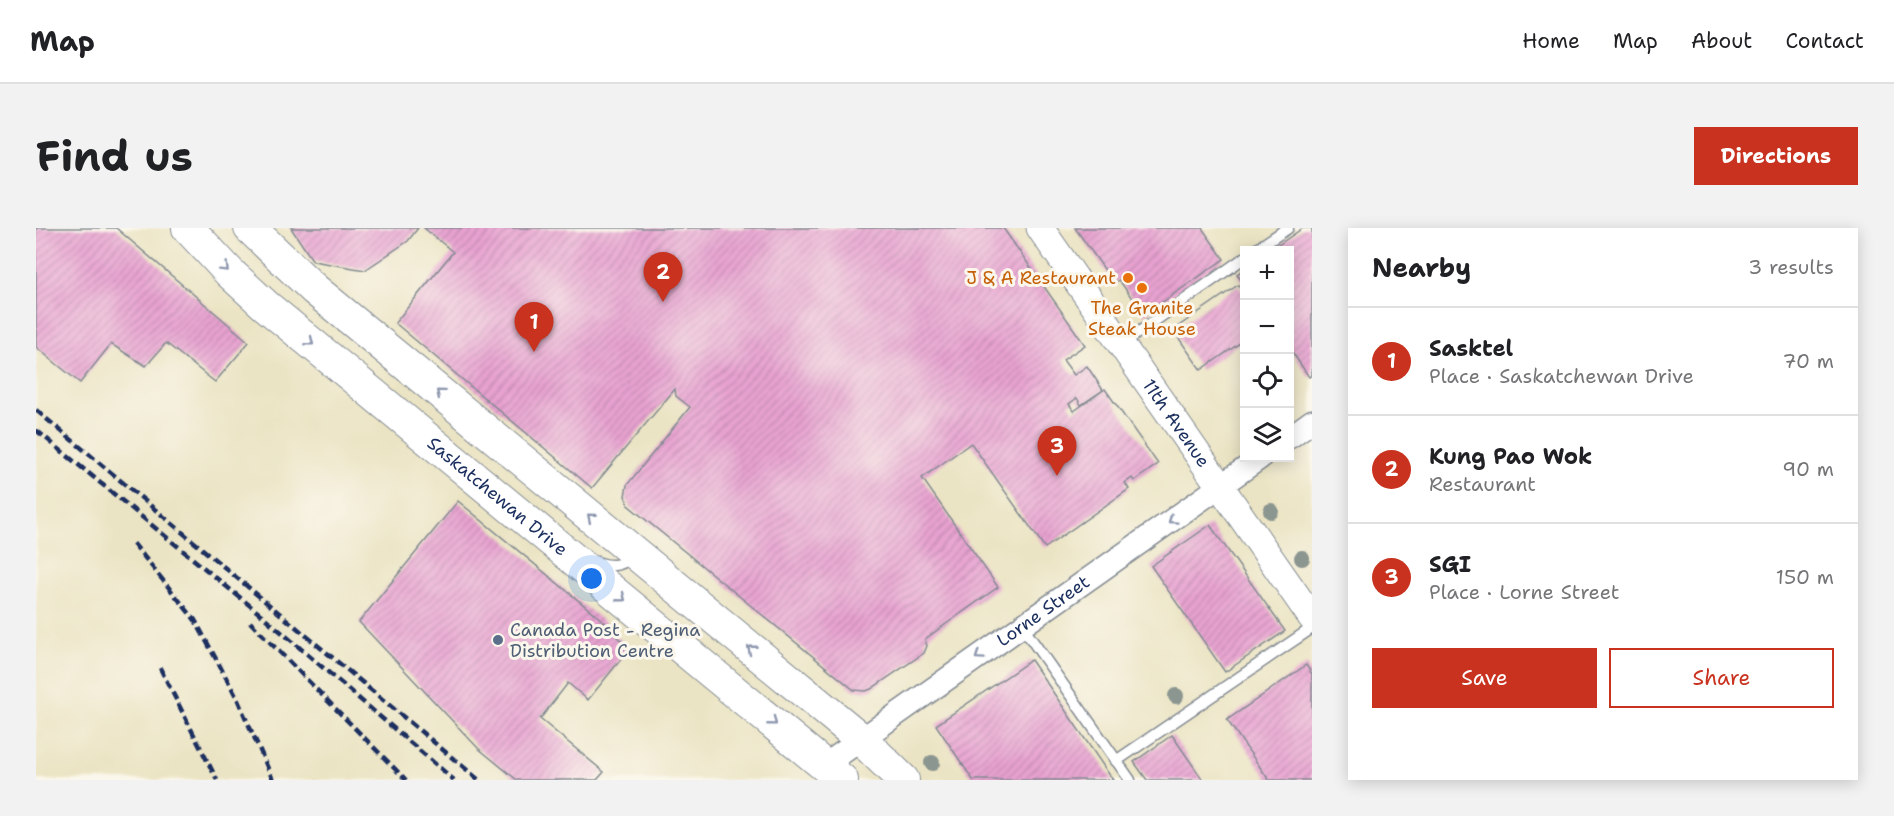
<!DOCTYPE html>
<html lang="en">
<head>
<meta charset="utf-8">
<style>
  :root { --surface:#fff; --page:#f2f2f2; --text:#202124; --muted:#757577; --line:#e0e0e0; --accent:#c8321e }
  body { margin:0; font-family:"Shantell Sans",sans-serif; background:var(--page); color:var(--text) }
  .controls { position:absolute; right:18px; top:18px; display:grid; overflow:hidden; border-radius:0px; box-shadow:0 3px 15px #0003 }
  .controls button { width:54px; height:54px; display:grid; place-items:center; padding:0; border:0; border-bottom:2px solid var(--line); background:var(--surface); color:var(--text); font:30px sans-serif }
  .you { position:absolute; left:556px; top:351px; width:21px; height:21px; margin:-15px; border:4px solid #fff; border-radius:50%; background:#1a73e8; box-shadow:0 0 0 9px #1a73e833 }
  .badge { display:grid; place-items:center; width:39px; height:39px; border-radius:50%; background:var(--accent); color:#fff; font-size:20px; font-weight:700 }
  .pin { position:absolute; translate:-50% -50px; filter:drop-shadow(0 2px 3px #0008) }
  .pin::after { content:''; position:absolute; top:32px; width:21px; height:18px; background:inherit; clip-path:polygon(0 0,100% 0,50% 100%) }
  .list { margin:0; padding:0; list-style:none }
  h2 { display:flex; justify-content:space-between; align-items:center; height:78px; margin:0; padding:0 24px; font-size:26px }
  h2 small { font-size:20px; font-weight:400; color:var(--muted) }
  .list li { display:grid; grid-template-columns:39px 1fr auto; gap:18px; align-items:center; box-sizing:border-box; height:108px; padding:0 24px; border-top:2px solid var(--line) }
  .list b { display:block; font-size:22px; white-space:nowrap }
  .list p { margin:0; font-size:20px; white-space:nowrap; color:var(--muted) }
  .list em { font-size:20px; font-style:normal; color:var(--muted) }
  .actions { display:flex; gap:12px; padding:18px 24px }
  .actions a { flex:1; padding:14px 0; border:2px solid var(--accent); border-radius:0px; text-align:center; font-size:21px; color:var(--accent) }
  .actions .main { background:var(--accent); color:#fff }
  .icon { flex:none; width:33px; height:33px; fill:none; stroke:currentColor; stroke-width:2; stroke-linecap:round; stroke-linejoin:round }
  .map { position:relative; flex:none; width:1276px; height:552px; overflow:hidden; border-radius:0px }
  header { display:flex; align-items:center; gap:36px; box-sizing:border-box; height:84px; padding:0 30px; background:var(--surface); border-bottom:2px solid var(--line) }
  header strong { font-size:28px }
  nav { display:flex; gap:33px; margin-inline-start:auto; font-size:21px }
  .intro { display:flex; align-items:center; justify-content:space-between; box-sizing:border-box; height:144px; padding:0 36px }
  h1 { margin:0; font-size:42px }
  .button { padding:15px 27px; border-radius:0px; background:var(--accent); color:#fff; font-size:21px; font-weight:700 }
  main { display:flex; gap:36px; padding:0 36px }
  aside { flex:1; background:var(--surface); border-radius:0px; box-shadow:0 3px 15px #0003 }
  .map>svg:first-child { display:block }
  .building { fill:url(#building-hatch) }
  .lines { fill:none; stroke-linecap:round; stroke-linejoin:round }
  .service-casing { stroke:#838a91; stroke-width:13 }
  .minor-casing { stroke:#838a91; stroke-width:25 }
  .tertiary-casing { stroke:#838a91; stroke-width:29 }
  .secondary-casing { stroke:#838a91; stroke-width:34 }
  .service { stroke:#fff; stroke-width:10 }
  .minor { stroke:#fff; stroke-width:22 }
  .tertiary { stroke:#fff; stroke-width:27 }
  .secondary { stroke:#fff; stroke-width:32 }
  .rail { stroke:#1b2f5e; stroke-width:4.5; stroke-dasharray:9 4.5; stroke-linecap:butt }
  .tree { fill:#8b9690 }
  .oneway { stroke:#8d97ae }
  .food-dot { fill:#e8710a; stroke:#fbf7ec; stroke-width:2 }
  .service-dot { fill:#5c6f8a; stroke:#fbf7ec; stroke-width:2 }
  .labels { text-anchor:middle; stroke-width:6; stroke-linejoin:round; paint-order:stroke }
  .food-label { font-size:18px; fill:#c56008; stroke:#fbf7ec; text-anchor:end }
  .street-label { font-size:18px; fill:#1b2f5e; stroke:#fbf7ec }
  .service-label { font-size:18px; fill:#4e5e75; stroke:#fbf7ec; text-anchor:start }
</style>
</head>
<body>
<header>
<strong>Map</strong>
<nav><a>Home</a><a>Map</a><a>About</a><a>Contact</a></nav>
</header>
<div class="intro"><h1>Find us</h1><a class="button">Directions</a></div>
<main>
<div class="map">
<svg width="1276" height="552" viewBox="0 0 1276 552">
  <defs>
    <pattern id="building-hatch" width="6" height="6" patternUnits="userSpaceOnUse" patternTransform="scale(1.5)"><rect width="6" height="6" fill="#e9a3d1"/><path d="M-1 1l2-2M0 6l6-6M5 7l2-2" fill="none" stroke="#bc85ad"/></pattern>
  </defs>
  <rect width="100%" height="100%" fill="#fbf7ec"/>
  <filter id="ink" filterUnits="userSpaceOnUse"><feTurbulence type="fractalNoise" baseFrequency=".0167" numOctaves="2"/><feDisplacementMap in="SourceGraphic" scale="12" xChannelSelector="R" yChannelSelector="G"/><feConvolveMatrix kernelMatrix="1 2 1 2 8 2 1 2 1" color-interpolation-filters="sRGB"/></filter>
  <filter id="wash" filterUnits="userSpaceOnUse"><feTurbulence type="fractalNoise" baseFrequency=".008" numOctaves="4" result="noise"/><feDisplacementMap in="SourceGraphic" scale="24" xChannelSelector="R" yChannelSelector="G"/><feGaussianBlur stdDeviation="1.35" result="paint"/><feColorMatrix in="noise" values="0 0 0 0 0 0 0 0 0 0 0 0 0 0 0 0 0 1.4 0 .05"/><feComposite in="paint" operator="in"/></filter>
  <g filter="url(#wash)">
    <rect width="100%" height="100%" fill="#ebe4c4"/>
    <g id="blocks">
      <path class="building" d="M0,0H80L213,114L179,154L130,115L110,138L75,116L44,155L0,119Z
        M255,0H382L372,13L329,42L277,33Z
        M388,0H967L1049,117L1027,132L1038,147L1051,138L1067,162L1045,177L1041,170L1033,176L1038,183L1069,161L1122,236L1098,253L1096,250L1089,255L1093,261L1009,320L935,215L886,250L962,359L889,411L891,418L888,425L835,461L830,463L818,462L593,278L589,268L591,257L654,179L640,168L639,161L556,260L359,95L417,24Z
        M1039,0H1166L1188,31L1108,87L1083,52L1078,55Z
        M1267,0H1276V147L1273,149L1254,121V22H1235Z
        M1208,41V57L1201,46Z
        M1202,57L1208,66V112L1165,142L1137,102Z
        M422,273L572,397L573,402L594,420L552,472L532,455L504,491L568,544L561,552H481L442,520L323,394Z
        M1174,297L1249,403L1189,444L1115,338Z
        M995,432L1077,552H937L900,497Z
        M1270,437L1276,446V552H1233L1191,492Z
        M1136,507L1167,552H1111L1098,534Z"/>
    </g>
  </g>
  <g filter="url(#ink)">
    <use href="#blocks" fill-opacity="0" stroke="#838a91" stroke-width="1.5"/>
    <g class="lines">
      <g class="service-casing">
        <path id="service" d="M1219,22L1252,0
          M1086,116L1208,30
          M558,333C574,339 583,339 596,329
          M986,398L1094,552
          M1080,533L1276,400"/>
      </g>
      <g class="minor-casing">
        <g id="minor">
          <path d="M1254,209L1276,193"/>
          <path id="s1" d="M789,537L1224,230"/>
        </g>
      </g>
      <g class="tertiary-casing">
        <g id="tertiary">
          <path id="s2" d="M1004,0L1276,390"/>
        </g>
      </g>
      <g class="secondary-casing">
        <g id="secondary">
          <path id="s3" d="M152,0L194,45L229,77L806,552"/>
          <path d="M214,0L278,61L825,511L867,552"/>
        </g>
      </g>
      <use href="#service" class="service"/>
      <use href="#minor" class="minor"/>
      <use href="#tertiary" class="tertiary"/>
      <use href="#secondary" class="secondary"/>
      <path class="rail" d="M0,182L443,552
        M0,202L229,390L418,552
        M97,315L159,392L200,468L237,552
        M214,394L370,552
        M124,440L181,552"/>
    </g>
    <g class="tree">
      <circle cx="1235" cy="283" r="8"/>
      <circle cx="1266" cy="330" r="8"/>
      <circle cx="1140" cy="468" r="8"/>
      <circle cx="896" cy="535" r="8"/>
    </g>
    <defs><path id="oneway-chevron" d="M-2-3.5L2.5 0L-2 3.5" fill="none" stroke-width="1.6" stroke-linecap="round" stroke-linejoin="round" transform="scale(1.5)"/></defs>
    <g class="oneway">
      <use href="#oneway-chevron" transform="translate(189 40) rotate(45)"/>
      <use href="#oneway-chevron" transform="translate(274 114) rotate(39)"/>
      <use href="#oneway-chevron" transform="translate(404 165) rotate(-140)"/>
      <use href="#oneway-chevron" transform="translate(555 289) rotate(-140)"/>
      <use href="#oneway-chevron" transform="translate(1136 292) rotate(145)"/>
      <use href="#oneway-chevron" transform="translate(586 370) rotate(39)"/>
      <use href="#oneway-chevron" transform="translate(715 421) rotate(-141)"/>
      <use href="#oneway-chevron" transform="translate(943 428) rotate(145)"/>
      <use href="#oneway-chevron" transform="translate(737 494) rotate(39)"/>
    </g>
  </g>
  <g class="food-dot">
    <circle cx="1092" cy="50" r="6"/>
    <circle cx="1106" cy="60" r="6"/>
  </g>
  <circle class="service-dot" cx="462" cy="412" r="6"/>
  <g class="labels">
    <g class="food-label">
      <text x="1080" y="56">J &amp; A Restaurant</text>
      <text x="1106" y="86" text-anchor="middle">The Granite<tspan x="1106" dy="21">Steak House</tspan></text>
    </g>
    <g class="street-label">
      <text dy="6" stroke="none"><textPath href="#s2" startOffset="238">11th Avenue</textPath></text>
      <text dy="6" stroke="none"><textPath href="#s3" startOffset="410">Saskatchewan Drive</textPath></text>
      <text dy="6" stroke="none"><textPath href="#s1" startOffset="267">Lorne Street</textPath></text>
    </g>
    <g class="service-label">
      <text x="474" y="408">Canada Post - Regina<tspan x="474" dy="21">Distribution Centre</tspan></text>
    </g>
  </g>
</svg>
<div class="controls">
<button>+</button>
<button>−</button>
<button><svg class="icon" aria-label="locate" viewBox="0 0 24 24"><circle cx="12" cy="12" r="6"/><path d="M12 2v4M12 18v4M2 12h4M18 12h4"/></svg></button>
<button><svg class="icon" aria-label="layers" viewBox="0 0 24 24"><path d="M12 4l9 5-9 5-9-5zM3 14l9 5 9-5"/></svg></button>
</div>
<div class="you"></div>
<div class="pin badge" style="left:498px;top:124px">1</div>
<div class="pin badge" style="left:627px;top:74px">2</div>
<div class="pin badge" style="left:1021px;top:248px">3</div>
</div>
<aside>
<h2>Nearby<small>3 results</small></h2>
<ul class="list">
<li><span class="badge">1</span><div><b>Sasktel</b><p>Place · Saskatchewan Drive</p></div><em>70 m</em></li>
<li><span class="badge">2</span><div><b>Kung Pao Wok</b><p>Restaurant</p></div><em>90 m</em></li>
<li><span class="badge">3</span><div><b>SGI</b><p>Place · Lorne Street</p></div><em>150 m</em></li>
</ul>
<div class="actions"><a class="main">Save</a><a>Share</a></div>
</aside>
</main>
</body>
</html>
